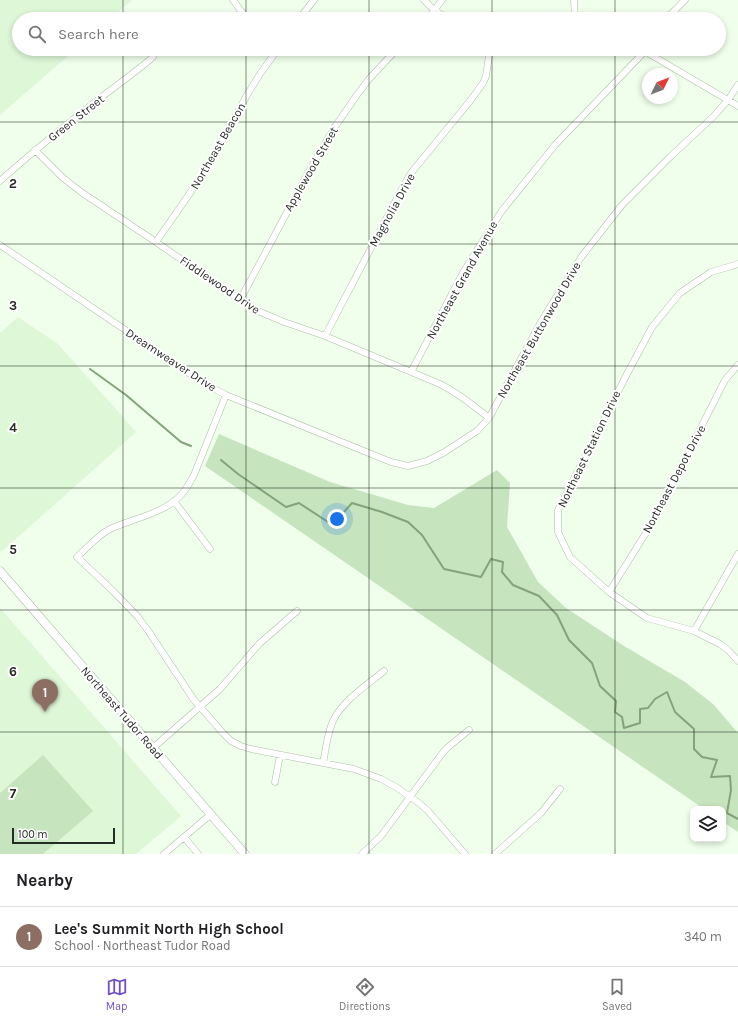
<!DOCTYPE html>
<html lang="en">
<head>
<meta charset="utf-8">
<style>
  :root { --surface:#fff; --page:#f6f6f6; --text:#202124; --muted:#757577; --line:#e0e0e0; --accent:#6f50c9 }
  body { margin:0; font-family:Karla,sans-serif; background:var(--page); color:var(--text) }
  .controls { position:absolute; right:12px; bottom:12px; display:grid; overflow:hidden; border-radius:8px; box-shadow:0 2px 6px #0003 }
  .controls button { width:36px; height:36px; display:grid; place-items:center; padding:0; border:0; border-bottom:1px solid var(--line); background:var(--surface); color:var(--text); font:20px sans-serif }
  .compass { position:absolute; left:642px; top:68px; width:36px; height:36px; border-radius:50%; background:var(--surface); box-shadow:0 2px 6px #0003; rotate:47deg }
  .scale { position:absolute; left:12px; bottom:10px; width:103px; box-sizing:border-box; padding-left:4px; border:2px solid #252c23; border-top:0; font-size:11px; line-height:14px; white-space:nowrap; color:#252c23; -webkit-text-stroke:3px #fff; paint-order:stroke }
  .you { position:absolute; left:337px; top:519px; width:14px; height:14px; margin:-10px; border:3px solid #fff; border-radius:50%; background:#1a73e8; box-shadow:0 0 0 6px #1a73e833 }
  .badge { display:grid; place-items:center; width:26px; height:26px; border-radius:50%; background:var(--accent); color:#fff; font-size:13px; font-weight:700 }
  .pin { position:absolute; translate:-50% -33px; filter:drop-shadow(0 1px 2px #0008) }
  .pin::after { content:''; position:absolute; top:21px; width:14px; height:12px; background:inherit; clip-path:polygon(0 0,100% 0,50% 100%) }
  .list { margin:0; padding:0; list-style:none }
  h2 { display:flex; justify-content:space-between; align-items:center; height:52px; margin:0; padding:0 16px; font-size:17px }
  h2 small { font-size:13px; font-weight:400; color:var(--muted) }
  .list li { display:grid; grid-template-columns:26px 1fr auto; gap:12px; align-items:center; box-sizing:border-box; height:60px; padding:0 16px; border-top:1px solid var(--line) }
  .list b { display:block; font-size:15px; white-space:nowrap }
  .list p { margin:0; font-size:13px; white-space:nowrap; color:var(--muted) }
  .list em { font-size:13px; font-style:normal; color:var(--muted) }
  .icon { flex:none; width:22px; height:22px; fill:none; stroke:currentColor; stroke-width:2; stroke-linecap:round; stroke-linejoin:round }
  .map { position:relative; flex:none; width:738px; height:854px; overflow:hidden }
  .search { position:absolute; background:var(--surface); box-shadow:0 2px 6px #0003; left:12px; right:12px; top:12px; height:44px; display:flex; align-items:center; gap:10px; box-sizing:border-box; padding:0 14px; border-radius:22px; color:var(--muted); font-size:15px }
  .sheet { height:112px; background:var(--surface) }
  nav { display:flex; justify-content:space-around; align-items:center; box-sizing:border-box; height:56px; border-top:1px solid var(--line); background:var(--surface); font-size:11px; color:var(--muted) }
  nav a { display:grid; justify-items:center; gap:2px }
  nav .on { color:var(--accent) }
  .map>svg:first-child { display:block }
  .built { fill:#def7d7 }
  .green { fill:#c6e4be }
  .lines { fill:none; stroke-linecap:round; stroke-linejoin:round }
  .stream { stroke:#83a47b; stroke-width:2 }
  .minor-casing { stroke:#abbda6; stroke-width:7 }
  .tertiary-casing { stroke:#abbda6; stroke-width:9 }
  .minor { stroke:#fff; stroke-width:6 }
  .tertiary { stroke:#fff; stroke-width:8 }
  .grid { fill:none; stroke:#252c23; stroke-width:1; stroke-opacity:0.55 }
  .labels { text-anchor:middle; stroke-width:4; stroke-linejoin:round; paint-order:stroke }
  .street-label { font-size:12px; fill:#252c23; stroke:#fff }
  .grid-label { font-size:13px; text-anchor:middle; font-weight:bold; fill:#252c23; stroke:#fff; stroke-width:4; stroke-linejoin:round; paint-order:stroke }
</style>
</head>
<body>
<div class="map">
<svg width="738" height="854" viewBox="0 0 738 854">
  <rect width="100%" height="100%" fill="#efffeb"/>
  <path class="built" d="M0,0H132L110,19H19V49H76L0,115Z
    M18,317L58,344L136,432L1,552L0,551V333Z
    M0,608L181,816L136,854H0Z"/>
  <path class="green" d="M219,434L330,482L408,505L434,508L497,470L510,483L507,527L538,582L566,608L624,646L685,682L713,704L738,733V832L723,822V809H704L205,466Z
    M43,755L93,811L43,854H0V793Z"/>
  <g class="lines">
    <path class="stream" d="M90,369L126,395L181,442L191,446
      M221,460L238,474L286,507L299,503L328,522H335L352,503L382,512L408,522L422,535L444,569L481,577L491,559L503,562L502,572L513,585L539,596L557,615L569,640L592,663L600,686L616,701L615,712L622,717L624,728L640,723V709L648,708L655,699L667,692L675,712L694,729V749L702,757L717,760L711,777L730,776L731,790L727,813L738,819"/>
    <g class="minor-casing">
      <path id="minor" d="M233,0L241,11L249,19
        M424,0L434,10L449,19
        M574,0L575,19
        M299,19L314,0
        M428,19L442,0
        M667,19L670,15L685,0
        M641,49L738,106
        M35,150L62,177L81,192L156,242L240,300L258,311L284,322L325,336L440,384C458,393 473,405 489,418
        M0,181C28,156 56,133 85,110C107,92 131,76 153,57
        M156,242L208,167L247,95L260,74L278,49
        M0,245L205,384L226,395L391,462L408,466L427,461L443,453L477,431L489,418L542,320L582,256L622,205L671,156L713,117L728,100L738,85
        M738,264L711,272L680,293L652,327L627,374L558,510V532L570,557L609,592L647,618L694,631L720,644L728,650L738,661
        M240,300L308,173L334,128L357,95L369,79L397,49
        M325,336L405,183L411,173L470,101L483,83L486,76L490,49
        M411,372L464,271L501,212L555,145L647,49
        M226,395L194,475C190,482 187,488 182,494C164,514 134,518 110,529C98,535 87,548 77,557L114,592L138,617L149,632L194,700L223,733L231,741L241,746L251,749L354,769L381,779L396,787L419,803L428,811L465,854
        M174,501L210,549
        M609,592L654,520L725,380L738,365
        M694,631L738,554
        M153,748L220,689L259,644L297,611
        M323,763C326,749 327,734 333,721C342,701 367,685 384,671
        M275,782L280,755
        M184,837L198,854
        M164,854L210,815
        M362,854L381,836L441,755L447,748L469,730
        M495,854L541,813L560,789"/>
    </g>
    <g class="tertiary-casing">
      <path id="tertiary" d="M0,571L245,854"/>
    </g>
    <use href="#minor" class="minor"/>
    <use href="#tertiary" class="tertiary"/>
  </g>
  <path class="grid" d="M123,0V19M246,0V19M369,0V19M492,0V19M615,0V19M123,49V854M246,49V854M369,49V854M492,49V854M615,49V854M0,122H738M0,244H738M0,366H738M0,488H738M0,610H738M0,732H738"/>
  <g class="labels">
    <g class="street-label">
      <text transform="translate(76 118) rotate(-38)" y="4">Green Street</text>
      <text transform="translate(218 146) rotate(-60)" y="4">Northeast Beacon</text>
      <text transform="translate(311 169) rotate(-60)" y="4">Applewood Street</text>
      <text transform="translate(392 210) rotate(-61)" y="4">Magnolia Drive</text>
      <text transform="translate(462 280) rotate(-61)" y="4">Northeast Grand Avenue</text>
      <text transform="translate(220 285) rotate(34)" y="4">Fiddlewood Drive</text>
      <text transform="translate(539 330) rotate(-60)" y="4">Northeast Buttonwood Drive</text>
      <text transform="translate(171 360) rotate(33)" y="4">Dreamweaver Drive</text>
      <text transform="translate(589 449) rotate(-64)" y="4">Northeast Station Drive</text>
      <text transform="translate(674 479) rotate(-62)" y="4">Northeast Depot Drive</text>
      <text transform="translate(122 713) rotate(49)" y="4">Northeast Tudor Road</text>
    </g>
  </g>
  <g class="grid-label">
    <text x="13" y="188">2</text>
    <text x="13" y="310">3</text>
    <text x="13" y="432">4</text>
    <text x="13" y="554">5</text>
    <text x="13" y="676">6</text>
    <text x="13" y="798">7</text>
  </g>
</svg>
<div class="controls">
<button><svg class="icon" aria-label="layers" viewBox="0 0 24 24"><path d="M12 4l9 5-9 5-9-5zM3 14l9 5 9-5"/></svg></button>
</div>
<svg class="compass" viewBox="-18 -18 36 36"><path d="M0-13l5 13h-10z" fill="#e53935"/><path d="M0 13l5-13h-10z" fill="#757577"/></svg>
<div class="scale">100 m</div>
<div class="you"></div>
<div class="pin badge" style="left:45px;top:712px;background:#8d6e63">1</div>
<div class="search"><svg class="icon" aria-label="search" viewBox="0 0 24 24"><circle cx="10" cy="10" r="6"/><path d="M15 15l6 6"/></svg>Search here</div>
</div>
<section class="sheet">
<h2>Nearby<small></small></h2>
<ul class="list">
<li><span class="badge" style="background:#8d6e63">1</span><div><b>Lee's Summit North High School</b><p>School · Northeast Tudor Road</p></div><em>340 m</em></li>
</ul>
</section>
<nav>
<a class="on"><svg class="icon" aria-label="map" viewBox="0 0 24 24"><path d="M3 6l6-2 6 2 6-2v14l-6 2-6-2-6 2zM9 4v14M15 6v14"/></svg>Map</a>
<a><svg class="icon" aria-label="directions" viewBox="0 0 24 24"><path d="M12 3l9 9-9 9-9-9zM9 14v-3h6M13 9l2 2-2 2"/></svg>Directions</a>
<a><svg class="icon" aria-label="saved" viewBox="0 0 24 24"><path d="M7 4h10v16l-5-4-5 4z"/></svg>Saved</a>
</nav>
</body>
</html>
